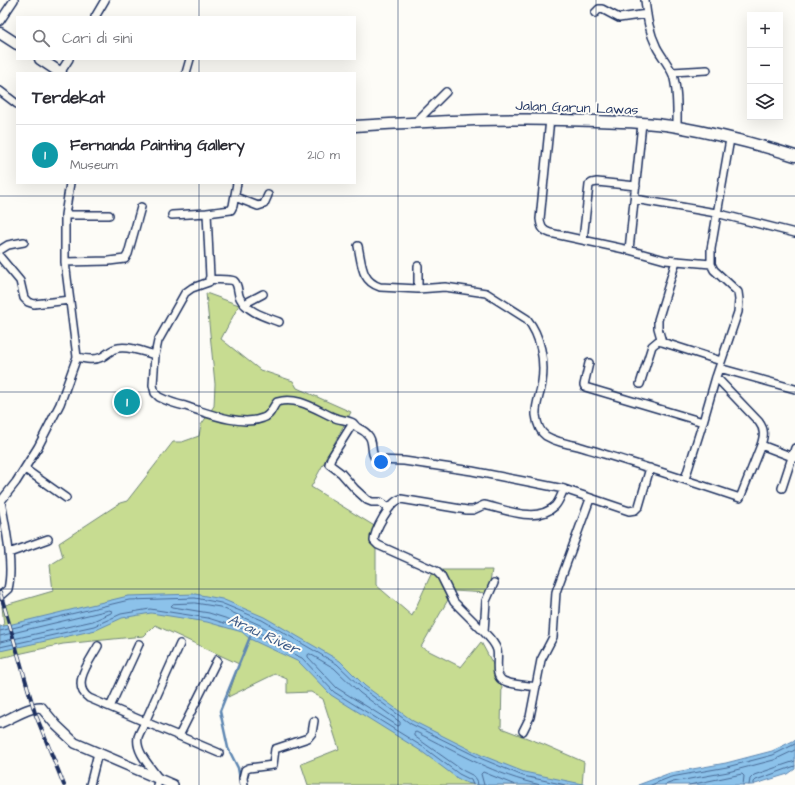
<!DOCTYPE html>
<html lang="id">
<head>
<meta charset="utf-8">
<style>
  :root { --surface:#fff; --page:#f7f7f7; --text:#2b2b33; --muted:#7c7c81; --line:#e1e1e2; --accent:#c8321e }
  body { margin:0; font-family:"Architects Daughter",sans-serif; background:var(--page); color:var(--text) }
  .controls { position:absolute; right:12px; top:12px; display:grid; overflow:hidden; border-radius:0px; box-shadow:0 4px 16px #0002 }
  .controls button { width:36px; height:36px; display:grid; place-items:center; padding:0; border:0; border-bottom:1px solid var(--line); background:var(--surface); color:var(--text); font:20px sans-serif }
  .you { position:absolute; left:381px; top:462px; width:14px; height:14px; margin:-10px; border:3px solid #fff; border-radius:50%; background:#1a73e8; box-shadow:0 0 0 6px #1a73e833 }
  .badge { display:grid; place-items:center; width:26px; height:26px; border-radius:50%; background:var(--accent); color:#fff; font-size:13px; font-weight:700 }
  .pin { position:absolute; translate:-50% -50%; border:2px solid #fff; box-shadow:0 1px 4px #0006 }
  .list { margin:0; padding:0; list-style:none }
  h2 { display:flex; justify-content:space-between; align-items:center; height:52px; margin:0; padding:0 16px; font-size:17px }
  h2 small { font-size:13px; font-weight:400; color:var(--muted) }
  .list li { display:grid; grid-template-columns:26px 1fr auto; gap:12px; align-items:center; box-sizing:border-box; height:60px; padding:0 16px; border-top:1px solid var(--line) }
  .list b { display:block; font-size:15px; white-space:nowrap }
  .list p { margin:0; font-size:13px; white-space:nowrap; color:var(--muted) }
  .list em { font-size:13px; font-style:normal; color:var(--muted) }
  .icon { flex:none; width:22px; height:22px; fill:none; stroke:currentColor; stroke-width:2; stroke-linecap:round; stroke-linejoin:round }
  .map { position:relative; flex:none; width:795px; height:785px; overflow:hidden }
  .search { position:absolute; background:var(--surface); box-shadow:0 4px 16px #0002; left:16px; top:16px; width:340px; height:44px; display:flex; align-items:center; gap:10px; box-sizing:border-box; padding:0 14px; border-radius:0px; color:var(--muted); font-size:15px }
  .panel { position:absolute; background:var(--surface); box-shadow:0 4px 16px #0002; left:16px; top:72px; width:340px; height:112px; border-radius:0px }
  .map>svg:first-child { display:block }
  .green { fill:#c7dc91; stroke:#718678 }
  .water { fill:#8cc2ea; stroke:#5f87b2 }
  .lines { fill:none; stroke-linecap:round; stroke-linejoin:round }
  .shore { stroke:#486a96; stroke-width:1 }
  .stream { stroke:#5f87b2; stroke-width:2.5 }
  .minor-casing { stroke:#1b2f5e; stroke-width:10 }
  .tertiary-casing { stroke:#1b2f5e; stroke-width:12 }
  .secondary-casing { stroke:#1b2f5e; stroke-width:13 }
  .minor { stroke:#fdfcf7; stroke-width:7 }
  .tertiary { stroke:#fdfcf7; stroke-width:9 }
  .secondary { stroke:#fdfcf7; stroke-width:10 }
  .rail-casing { stroke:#1b2f5e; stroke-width:4 }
  .rail { stroke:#fdfcf7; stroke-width:2.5; stroke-dasharray:8; stroke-linecap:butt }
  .grid { fill:none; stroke:#1b2f5e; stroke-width:1; stroke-opacity:0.55 }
  .labels { text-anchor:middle; stroke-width:4; stroke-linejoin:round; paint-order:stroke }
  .street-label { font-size:14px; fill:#1b2f5e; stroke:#fdfcf7 }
  .water-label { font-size:15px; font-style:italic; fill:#3d5b88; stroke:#fdfcf7 }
</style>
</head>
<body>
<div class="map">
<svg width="795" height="785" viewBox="0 0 795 785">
  <rect width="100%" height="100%" fill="#fdfcf7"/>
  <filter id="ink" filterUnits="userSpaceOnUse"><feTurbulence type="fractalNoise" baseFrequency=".025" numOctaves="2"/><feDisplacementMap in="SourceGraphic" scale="8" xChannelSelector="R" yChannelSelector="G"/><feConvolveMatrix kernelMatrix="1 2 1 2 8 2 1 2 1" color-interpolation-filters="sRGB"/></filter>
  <g filter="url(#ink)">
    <path class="green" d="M206,293L239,305L221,339L260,370L293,381L297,388L351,412L311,487L376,527V585L412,616L433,570H492L488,593L453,591L421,647L461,667L481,642L502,681L501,728L543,744L584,762L582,785H308L301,764L339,749L323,699L311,692L287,693V679L275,674L228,697L239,664L155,625L144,636L63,644L0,658V626H4L2,606L53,591L50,565L63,557L59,543L120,503L127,501L173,442H182L199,436L201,425L214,406L215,384Z"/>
    <path class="water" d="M195,594L222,599L264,617L340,661L365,686L413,721L481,755L524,772L587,785H477L467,783L457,778L421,751L331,695L299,662L250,639L242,632L207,622L151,613L122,618L96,630L0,651V627L128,596Z
      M795,740V769L788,774L752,785H638L670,773L726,763L772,751Z"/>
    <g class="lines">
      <path class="shore" d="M195,603L220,607L260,625L294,645L295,647L292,648L255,631L244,624L209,613L173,607L171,606L173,604Z
        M0,631L129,600L195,598L221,603L262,620L337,664L363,689L411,724L480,758L523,776L566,785
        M0,636L109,610L112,611L111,613L93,621L0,642
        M0,647L94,626L121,614L150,609L208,618L243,629L252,635L302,658L334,692L423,747L459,774L471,780L473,785
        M310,654L334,668L360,693L400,722V725L398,726L337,688L308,657V655Z
        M478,785L477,780L474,776L462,770L414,736V733L416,732C456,752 497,776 541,785
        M484,785L481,774L483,772L515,785
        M651,785L671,777L727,767L773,755L795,744
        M665,785L673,782L728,772L774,760L795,750
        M689,785L742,774L744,776L743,785
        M749,785L750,779L754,775L795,761
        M754,785V782L756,780L795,766"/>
      <path class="stream" d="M240,779L238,768L228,748L220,711L250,637"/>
      <g class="minor-casing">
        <path id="minor" d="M645,0C647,17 649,32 657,48C662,57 669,65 673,75C678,91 677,110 677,127
          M595,13L599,9H602L619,18L647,14
          M95,17L105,0
          M0,21L14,0
          M672,72L707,70
          M60,73L69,59
          M186,73L190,59
          M0,91L17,104
          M550,119L540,219C541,227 542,230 550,233L629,250L665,260L711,264
          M415,123L446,92
          M237,183L233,206L231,210L207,213L210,277L209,282L192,288L185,293L158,341L155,355L153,385L155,393L159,397C167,401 176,404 185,406C207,413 241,427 263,418C271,416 272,407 277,402C298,396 315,409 333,417C339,420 348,420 353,423C355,425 356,427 358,428C362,430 365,431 368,435C375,442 369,454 377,460L404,461L472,471L539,484L564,489L629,511L635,510L639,506L650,468
          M235,197L258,206L264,204L268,195
          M635,199L716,213L795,233
          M65,215H109
          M172,215L207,213
          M583,240L589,185L592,183L597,182L636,186
          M358,246C362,264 361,281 380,287L418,289L445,287L486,293L527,319C541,336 545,361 542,382C541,393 535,404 536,415C537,423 540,432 546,436C556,442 567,444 578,446C587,449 596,451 604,454C650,468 695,483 740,498L761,445C764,436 765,430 759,422L716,377
          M0,250L8,245L24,242
          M629,250L642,123
          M0,257L20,281L24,298L28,302L34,304L70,300
          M65,262L109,261L125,259L128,254L141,207
          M209,279C215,280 230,279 234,281C239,285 237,293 240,298C247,312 266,317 279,322
          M418,289V266
          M244,304L263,294
          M662,342L658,328V320L676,261
          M77,357C85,359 94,361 102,357C108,354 111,349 118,348C130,346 144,352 155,355
          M589,363L584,385L585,387L703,422L716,377L738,312L739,300L738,292L714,270L711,264V249L730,139
          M719,368L795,389
          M640,384L652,346L658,341L662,342L721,361
          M353,423L331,458L329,464L341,473L355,489L367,500L372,502H380L389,508
          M761,445L795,458
          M25,469L66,498
          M685,479L703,422
          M782,488L795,448
          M9,553L48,539
          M494,583L486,601L484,632C489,637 495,643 497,650C499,658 494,675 502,680C509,685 527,685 536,687
          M0,596L8,589C14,565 5,525 1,501L16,482L38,447L60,404L77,357L65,262V215L70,183
          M484,632L454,602L441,576L436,571L378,545L374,541C374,531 390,501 401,499L467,510H473L484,505C505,509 536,524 555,506C559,502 561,495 564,489
          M98,646C90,661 70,685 89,698L145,722L180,644
          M110,707L139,644
          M523,731L530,717L541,660L553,637L556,592L590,499
          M179,736L219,753
          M90,785L98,753
          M157,785L159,779C151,767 135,752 138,737C140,731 143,727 145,722L179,736L217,660
          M244,785L243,778L245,770L249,768L273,765L275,749L308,738L312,733L314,721"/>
      </g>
      <g class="tertiary-casing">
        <path id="tertiary" d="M0,723C10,719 30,706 41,707L56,725L75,743L173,785"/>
      </g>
      <g class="secondary-casing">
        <path id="secondary" d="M0,33L17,44
          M40,59L61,73
          M355,126C435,121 516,117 596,121C623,122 651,122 678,127C717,134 757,144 795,156"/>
      </g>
      <use href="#minor" class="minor"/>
      <use href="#tertiary" class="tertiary"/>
      <use href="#secondary" class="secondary"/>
      <g class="rail-casing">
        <path id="rail" d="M0,592L35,713L64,785"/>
      </g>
      <use href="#rail" class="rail"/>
    </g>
  </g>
  <path class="grid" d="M199,0V17M398,0V785M596,0V785M199,59V73M199,183V785M0,196H795M0,392H795M0,589H795"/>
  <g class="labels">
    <g class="street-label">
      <text transform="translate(577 107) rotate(2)" y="5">Jalan Garun Lawas</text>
    </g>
    <g class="water-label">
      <text transform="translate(264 634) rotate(25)" y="5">Arau River</text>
    </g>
  </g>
</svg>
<div class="controls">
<button>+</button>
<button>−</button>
<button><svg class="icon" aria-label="layers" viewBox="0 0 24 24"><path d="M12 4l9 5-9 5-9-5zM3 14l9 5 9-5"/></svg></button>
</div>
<div class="you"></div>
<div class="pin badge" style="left:127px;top:402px;background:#0f9aa8">1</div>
<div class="search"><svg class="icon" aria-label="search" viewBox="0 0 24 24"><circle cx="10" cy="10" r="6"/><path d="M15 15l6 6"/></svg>Cari di sini</div>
<section class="panel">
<h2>Terdekat<small></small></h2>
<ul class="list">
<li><span class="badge" style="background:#0f9aa8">1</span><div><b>Fernanda Painting Gallery</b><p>Museum</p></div><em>210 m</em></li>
</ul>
</section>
</div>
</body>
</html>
